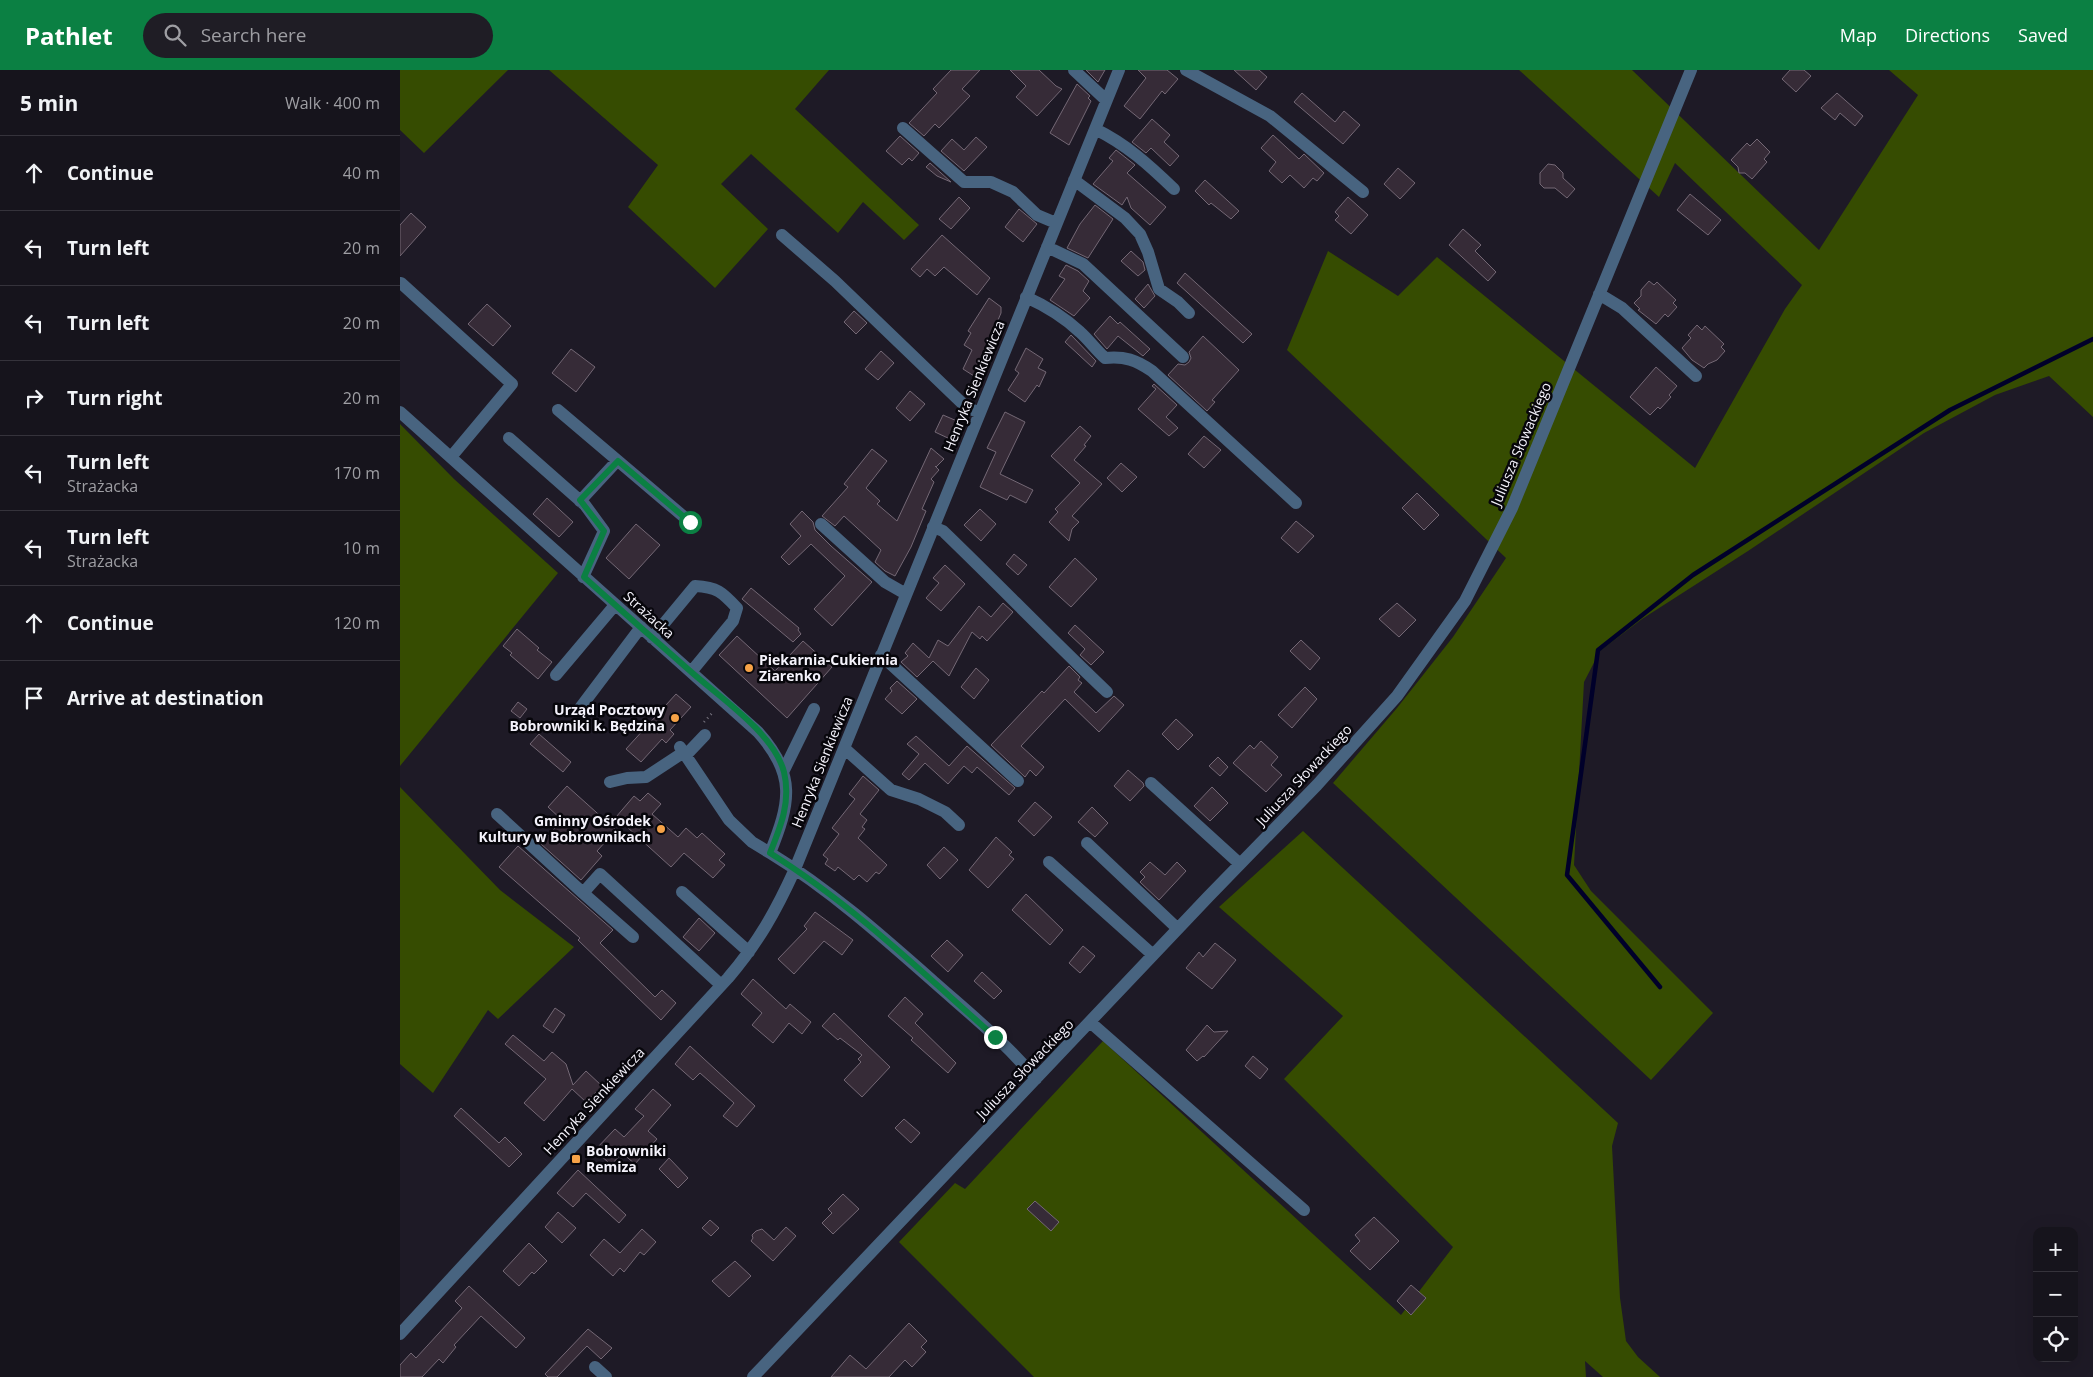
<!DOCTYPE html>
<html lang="en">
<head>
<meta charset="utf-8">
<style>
  :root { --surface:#16141c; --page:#1f1d25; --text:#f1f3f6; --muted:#9e9ea3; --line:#35333b; --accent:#0b8043 }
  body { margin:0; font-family:"Open Sans",sans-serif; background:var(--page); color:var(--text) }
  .controls { position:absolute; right:15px; bottom:15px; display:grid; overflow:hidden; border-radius:10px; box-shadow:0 5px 20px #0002 }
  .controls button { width:45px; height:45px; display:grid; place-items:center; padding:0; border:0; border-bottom:1px solid var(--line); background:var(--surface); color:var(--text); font:25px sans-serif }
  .stop { position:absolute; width:15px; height:15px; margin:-11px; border:4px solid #0b8043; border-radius:50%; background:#fff }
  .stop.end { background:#0b8043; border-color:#fff; box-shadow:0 1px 5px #0008 }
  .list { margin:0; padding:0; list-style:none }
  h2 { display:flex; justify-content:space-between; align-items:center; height:65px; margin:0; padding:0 20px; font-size:21px }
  h2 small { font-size:16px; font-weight:400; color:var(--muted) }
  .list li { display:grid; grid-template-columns:32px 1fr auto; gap:15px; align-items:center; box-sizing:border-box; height:75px; padding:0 20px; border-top:1px solid var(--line) }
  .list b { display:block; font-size:19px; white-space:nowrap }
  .list p { margin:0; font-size:16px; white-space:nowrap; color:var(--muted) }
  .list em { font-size:16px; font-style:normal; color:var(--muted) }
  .icon { flex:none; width:28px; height:28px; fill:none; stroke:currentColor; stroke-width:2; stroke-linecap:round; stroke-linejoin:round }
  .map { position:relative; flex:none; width:1693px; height:1307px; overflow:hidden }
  header { display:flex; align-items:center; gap:30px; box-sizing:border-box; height:70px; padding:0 25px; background:var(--accent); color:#fff }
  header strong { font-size:24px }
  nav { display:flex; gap:28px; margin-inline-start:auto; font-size:18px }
  .search { width:350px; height:45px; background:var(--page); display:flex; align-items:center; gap:12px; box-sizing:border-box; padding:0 18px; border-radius:28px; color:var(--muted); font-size:19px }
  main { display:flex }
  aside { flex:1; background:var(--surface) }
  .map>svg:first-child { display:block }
  .green { fill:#364c01 }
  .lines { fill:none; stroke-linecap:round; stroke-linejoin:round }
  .stream { stroke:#00002a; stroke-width:4.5 }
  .building { fill:#362b37; stroke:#746875 }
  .path { stroke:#77747f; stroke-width:2.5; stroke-dasharray:1 4; stroke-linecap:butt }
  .minor { stroke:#486480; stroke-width:12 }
  .route { stroke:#0b8043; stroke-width:6 }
  .poi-dot { fill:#f6a247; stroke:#07060b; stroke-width:2 }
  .labels { text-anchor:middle; stroke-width:5; stroke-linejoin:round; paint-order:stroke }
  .street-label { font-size:14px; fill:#f4f2fb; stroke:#07060b }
  .poi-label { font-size:14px; font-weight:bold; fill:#f4f2fb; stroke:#07060b; text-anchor:start }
</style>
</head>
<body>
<header>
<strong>Pathlet</strong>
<div class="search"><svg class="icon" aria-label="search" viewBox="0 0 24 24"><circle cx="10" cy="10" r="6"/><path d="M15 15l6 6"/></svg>Search here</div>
<nav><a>Map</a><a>Directions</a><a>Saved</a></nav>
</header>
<main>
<aside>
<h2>5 min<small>Walk · 400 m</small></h2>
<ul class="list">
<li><svg class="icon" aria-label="ahead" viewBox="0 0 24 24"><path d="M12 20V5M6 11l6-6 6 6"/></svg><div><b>Continue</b></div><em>40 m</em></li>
<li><svg class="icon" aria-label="left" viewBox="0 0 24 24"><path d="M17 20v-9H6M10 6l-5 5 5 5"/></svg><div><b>Turn left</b></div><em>20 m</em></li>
<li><svg class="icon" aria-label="left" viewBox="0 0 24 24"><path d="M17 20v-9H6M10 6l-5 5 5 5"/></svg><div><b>Turn left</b></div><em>20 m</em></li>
<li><svg class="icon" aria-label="right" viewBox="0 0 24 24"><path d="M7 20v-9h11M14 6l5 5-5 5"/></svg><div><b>Turn right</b></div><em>20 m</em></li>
<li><svg class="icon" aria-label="left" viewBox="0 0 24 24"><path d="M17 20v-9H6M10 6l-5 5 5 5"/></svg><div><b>Turn left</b><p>Strażacka</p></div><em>170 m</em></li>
<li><svg class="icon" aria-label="left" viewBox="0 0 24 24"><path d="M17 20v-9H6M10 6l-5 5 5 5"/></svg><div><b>Turn left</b><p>Strażacka</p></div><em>10 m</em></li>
<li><svg class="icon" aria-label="ahead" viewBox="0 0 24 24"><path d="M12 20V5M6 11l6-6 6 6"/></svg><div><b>Continue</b></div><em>120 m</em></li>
<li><svg class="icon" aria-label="arrive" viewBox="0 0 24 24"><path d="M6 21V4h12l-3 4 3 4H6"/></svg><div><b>Arrive at destination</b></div></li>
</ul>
</aside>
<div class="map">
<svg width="1693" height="1307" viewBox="0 0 1693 1307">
  <rect width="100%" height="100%" fill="#1e1a26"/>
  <path class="green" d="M0,0H108L24,83L0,60Z
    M149,0H429L395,39L519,155L504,170L463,132L438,163L351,84L321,114L368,159L315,218L228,137L258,95Z
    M1119,0H1232L1419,180L1518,25L1489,0H1693V347L1649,306L1595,325L1524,363L1348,481L1242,549L1200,581L1184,612L1174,795L1191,821L1313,943L1251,1010L933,713L997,638L1053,567L1106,488L887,280L928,181L998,226L1037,187L1295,398L1385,239L1402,215L1275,93L1259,127Z
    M0,354L54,409L158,503L0,696Z
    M0,717L100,820L174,877L98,949L88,940L33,1023L0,994Z
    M903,761L1218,1053L1212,1076L1220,1228L1226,1271L1238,1287L1260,1307H1203L1185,1291L1186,1307H634L499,1172L555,1113L565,1119L703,971L1001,1245L1053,1177L884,1009L943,946L819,837Z"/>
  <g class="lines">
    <path class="stream" d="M1260,917L1167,805L1198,580L1293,505L1550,340L1693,269"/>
  </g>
  <path class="building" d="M551,0H580L562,19L570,26L539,58L535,54L524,66L509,53L537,23L533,19Z
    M610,0H639L656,16L662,19L637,46L616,27L626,16Z
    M686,0H705L698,12Z
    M738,0H767L778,9L765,24L762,21L740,49L724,36L746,8Z
    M834,0H859L867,7L856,20Z
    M1390,0H1404L1411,6L1396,22L1382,9Z
    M677,14L690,26L688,28L691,31L669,75L650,63Z
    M902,23L935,52L944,41L960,55L943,74L894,32Z
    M1437,23L1463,46L1455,56L1440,43L1435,50L1421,38Z
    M752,49L770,65L764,72L779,86L770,96L751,78L746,83L732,72Z
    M873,65L899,89L904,84L924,103L917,111L913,108L904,118L890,105L882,113L869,101L876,92L861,78Z
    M500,66L519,83L512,91L509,88L502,95L486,81Z
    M576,67L587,77L564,101L541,81L552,69L564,80Z
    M1357,69L1370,82L1364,89L1367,92L1352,109L1345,103H1339L1338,97L1331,90L1347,73L1350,76Z
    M716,80L735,95L727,103L766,137L750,155L731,138L727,127L722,135L693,114L713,91L709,88Z
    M530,93L551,112L537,106L526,97Z
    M1148,94L1155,95L1163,103V108L1175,119L1167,128L1155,118H1144L1140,114V103Z
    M998,98L1015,113L1000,129L984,114Z
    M805,110L839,141L831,149L811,133L809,135L795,121Z
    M1290,124L1321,150L1308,165L1277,140Z
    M559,127L570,138L551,159L539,149Z
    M948,127L968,145L951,164L935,150L939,146L935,142Z
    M695,135L713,149L688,188L667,178L680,154Z
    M619,139L637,154L623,172L605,157Z
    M11,143L26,157L0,186V155Z
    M1063,159L1081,175L1075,181L1096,202L1088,211L1049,175Z
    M542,165L590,208L577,225L544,197L535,206L527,199L520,207L511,199Z
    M731,181L743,192L745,200L738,206L721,191Z
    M666,195L678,201L689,211L683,221L690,228L674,246L650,230L665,209L659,206Z
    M785,203L852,264L843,273L777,213Z
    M1249,211L1254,215L1257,212L1276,230L1273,233L1277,237L1268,247L1265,244L1256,254L1238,240L1240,239L1234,233L1241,226V220Z
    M748,214L755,226L744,238L735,229Z
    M589,228L601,237V243L574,306L563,299L572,280L564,275L571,263L568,261Z
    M87,234L111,256L93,276L68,254Z
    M454,241L467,253L456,264L444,252Z
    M710,246L718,254L720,252L750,279L743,286L718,266L707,279L694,264Z
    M1297,255L1302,260L1305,256L1324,274L1321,277L1325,281L1317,290L1308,294L1304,298L1292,290L1282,278L1291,268L1288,265Z
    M671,265L696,291L692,297L665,272Z
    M803,266L839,300L812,330L815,332L807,341L768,305L778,294L785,295L789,292L791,288L789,282Z
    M626,278L643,289L638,298L646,302L639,317L637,315L625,332L608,320L619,303L615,300Z
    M171,279L195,297L176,322L152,303Z
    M481,281L494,293L478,310L465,299Z
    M1256,297L1277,316L1269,325L1271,327L1260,339L1258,337L1250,345L1230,327Z
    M754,314L777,335L766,347L778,358L769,366L738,339L756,319L752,316Z
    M510,321L525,334L510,351L496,338Z
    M605,342L625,352L600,404L633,420L626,433L610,425L607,430L580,417L596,382L587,378Z
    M543,345L557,351L550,369L535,362Z
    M680,356L691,366L684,375L686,376L674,390L702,414L672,446L679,452L672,459L669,471L649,452L658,442L655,439L680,413L651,386Z
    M804,366L821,380L804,398L788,384Z
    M531,378L544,389L536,397L535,396L539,400L531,409L534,412L522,439L526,441L511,477L495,506L485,501L475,492L481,480L444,446L435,456L422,446L448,417L444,414L472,379L487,391L466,418L480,431L477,434L497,451Z
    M721,393L737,407L722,422L707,408Z
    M1017,423L1039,445L1024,460L1002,438Z
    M147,428L173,452L159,467L133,444Z
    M580,439L596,454L581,471L564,455Z
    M402,441L413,452L415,460L431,476L472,512L432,556L414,539L445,506L411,474L389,495L381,487L401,466L390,454Z
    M896,451L914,466L898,483L881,468Z
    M236,454L260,475L229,509L206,488Z
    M614,484L627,495L618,505L606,494Z
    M675,488L697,509L671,537L649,517Z
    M545,495L565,514L541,541L526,528L539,513L533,508Z
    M351,518L399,558L398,560L401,564L393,572L342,529Z
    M603,533L613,542L587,571L582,566L580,569L572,562L549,606L533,591L517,607L501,592L508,586L505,583L513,573L529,588L538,570L548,576L579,536L591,547Z
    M997,533L1016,550L999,567L979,549Z
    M675,555L704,582L691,595L680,585L685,579L668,563Z
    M117,559L139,578L137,580L152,592L138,609L110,585L112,583L103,576Z
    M337,566L375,601L403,571L432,597L387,648L319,585Z
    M901,570L920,588L910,600L890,581Z
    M669,596L680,607L678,610L682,613L674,622L696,643L714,626L724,635L699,662L665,629L621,676L644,697L636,706L630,700L625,707L591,675L642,621L644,623Z
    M576,598L589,610L574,629L561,617Z
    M497,611L517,629L502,644L485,629L492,621L490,618Z
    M905,617L917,629L892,658L878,645Z
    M276,624L291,637L270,660L274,664L266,673L262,669L241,692L226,679Z
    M118,632L127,639L120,648L111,641Z
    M776,649L793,665L778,680L762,664Z
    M139,664L171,692L163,702L130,674Z
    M516,666L549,696L567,676L615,718L609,725L577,697L572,703L564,696L548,714L525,693L509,710L502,704L519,684L507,674Z
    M861,671L878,687L871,695L882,705L866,722L833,693L850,675L854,679Z
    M818,687L828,697L820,706L809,696Z
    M728,700L743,713L744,716L730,731L714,716Z
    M463,706L479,720L460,744L467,750L462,757L465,759L458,768L487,795L479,804L476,802L467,812L459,805L454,810L438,797L435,801L425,794L428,789L423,785L439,764L432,758L455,729L449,724Z
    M167,716L216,760L197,781L202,786L181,810L141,774L162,750L148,737Z
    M812,717L828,733L810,751L794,736Z
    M248,723L261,734L252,744L278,767L286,758L297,768L302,763L325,784L319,790L325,795L313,808L284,783L271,797L216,747L234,726L240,731Z
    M635,732L652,747L634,766L618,751Z
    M692,737L708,753L695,767L678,752Z
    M596,767L612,782L609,785L614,789L588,818L569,800Z
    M118,776L213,860L200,873L255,927L262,920L276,933L261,950L178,870L180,868L99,797Z
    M544,777L558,790L540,809L527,795Z
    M750,792L765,805L777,792L786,801L759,830L740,812L745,807L740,802Z
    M626,824L663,860L650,875L612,840Z
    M415,842L453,870L442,885L424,871L394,904L378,889L407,859L404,856Z
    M299,848L315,863L299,881L283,867Z
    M547,870L563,885L548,902L531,886Z
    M815,873L836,890L812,919L786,898L799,882L803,887Z
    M683,876L695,886L680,903L669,893Z
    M582,902L602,921L594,929L574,911Z
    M353,909L386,939L390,934L411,952L402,964L389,953L373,973L352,955L362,943L341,924Z
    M505,927L523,944L515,953L556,993L548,1003L511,970L513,968L488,946Z
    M155,938L165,945L153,963L143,956Z
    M434,943L490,997L462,1027L444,1010L461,992L458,989L462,985L440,968L438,970L422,956Z
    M807,955L814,962L828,961L804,987L803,986L797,991L786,980Z
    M113,965L144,991L152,982L166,994L173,1015L186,1001L202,1016L186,1032L172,1019L144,1051L124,1033L146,1009L105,974Z
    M290,976L355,1036L337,1057L323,1046L334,1033L300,1003L293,1010L275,994Z
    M853,986L868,999L860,1009L845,996Z
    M253,1019L271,1035L248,1061L257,1069L235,1094L222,1083L211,1095L195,1080L215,1059L224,1067L244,1046L235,1039Z
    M61,1038L99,1073L105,1067L122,1084L109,1097L54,1046Z
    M504,1049L520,1063L511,1073L495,1058Z
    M269,1088L288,1108L278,1118L259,1099Z
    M178,1100L226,1145L219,1153L186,1123L173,1137L157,1123Z
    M443,1124L459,1139L433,1164L422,1153L432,1143L428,1139Z
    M635,1131L659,1152L651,1161L627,1139Z
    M158,1142L176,1158L162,1173L145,1157Z
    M974,1147L999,1171L970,1200L950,1181L960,1171L955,1165Z
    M310,1150L319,1158L311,1166L302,1158Z
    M386,1157L396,1166L373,1191L351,1171L353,1168L352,1165L356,1161L362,1159L374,1170Z
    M242,1159L256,1172L244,1185L240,1182L224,1202L220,1198L213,1206L190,1185L204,1169L220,1183Z
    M129,1173L147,1191L134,1204L132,1202L119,1216L103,1201Z
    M335,1191L351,1206L329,1227L312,1211Z
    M1011,1215L1026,1228L1011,1245L997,1231Z
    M69,1216L125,1268L116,1278L81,1246L54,1275L56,1277L43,1293L39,1289L22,1307H0V1295L11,1283L16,1288L62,1238L55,1231Z
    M509,1253L527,1271L521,1277L526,1282L512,1297L505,1290L489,1307H431L450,1285L466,1299Z
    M188,1259L212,1278L201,1289L187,1276L157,1307H148L145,1304Z"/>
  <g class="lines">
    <path class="path" d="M304,652L314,641"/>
    <path class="minor" d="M674,0L706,30
      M786,0L870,46L963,122
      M503,58L564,112H591L613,122L637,145L656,153
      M695,59C726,74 749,95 774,119
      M674,110L725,148L740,164L748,182L759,219L778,232L789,243
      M382,165L435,211L566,337L580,343
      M647,177L683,194L783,287
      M1,213L112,314L51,387
      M1199,224L1222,238L1296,306
      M626,227C646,236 664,247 680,262C689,270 696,280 705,288C725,286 736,290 752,301L896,433
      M158,340L290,452
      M0,342L358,662C397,705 390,733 370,783C429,819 482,866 534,912C569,943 606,973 636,1009
      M109,368L185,435L204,461L183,507
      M180,431L217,391
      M421,454L485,512L506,524
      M533,457L543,461C598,514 651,569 707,622
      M252,568L295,516C317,517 322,522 337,538L333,551L291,602
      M481,585L618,711
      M156,605L215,535
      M180,638L241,557
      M280,677L329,750L352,772L370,783
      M444,678L491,720L519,729L545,742L559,755
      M286,685L305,665
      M384,700L414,639
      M210,712L227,708L246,707L284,682
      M751,713L840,794
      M97,744L183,823L200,804L321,915
      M687,773L778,859
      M649,792L753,885
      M282,822L349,882
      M183,823L233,867
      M690,952L904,1140
      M0,1264L328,908C358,873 376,841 395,799L719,0
      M195,1297L206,1307
      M353,1307L808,827L917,715L997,626L1065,531L1112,438L1291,0"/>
  </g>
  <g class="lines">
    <path class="route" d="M290,452L218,391L180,430L204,461L184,507C218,538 254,569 289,600C318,626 374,663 384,702C391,731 381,756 370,783C452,834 523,903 595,967"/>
  </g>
  <g class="poi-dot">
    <circle cx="349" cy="598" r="5"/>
    <circle cx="275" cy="648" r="5"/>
    <circle cx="261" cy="759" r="5"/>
    <rect x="171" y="1084" width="10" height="10" rx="2.5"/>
  </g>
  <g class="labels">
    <g class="street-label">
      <text transform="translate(574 316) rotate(-68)" y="5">Henryka Sienkiewicza</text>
      <text transform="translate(1121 374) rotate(-67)" y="5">Juliusza Słowackiego</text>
      <text transform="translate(249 545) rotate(42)" y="5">Strażacka</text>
      <text transform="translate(422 692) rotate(-68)" y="5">Henryka Sienkiewicza</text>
      <text transform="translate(904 705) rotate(-47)" y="5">Juliusza Słowackiego</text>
      <text transform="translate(625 999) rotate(-46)" y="5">Juliusza Słowackiego</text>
      <text transform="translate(194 1031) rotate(-47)" y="5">Henryka Sienkiewicza</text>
    </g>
    <g class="poi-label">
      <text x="359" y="595">Piekarnia-Cukiernia<tspan x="359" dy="16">Ziarenko</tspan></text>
      <text x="265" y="645" text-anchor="end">Urząd Pocztowy<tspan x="265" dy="16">Bobrowniki k. Będzina</tspan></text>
      <text x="251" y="756" text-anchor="end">Gminny Ośrodek<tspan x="251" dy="16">Kultury w Bobrownikach</tspan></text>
      <text x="186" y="1086">Bobrowniki<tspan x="186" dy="16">Remiza</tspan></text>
    </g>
  </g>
</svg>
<div class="controls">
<button>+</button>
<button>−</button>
<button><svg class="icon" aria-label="locate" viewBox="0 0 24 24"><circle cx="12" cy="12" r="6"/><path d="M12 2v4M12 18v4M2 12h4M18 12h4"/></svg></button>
</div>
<div class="stop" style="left:290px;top:452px"></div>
<div class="stop end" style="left:595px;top:967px"></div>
</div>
</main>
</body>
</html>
